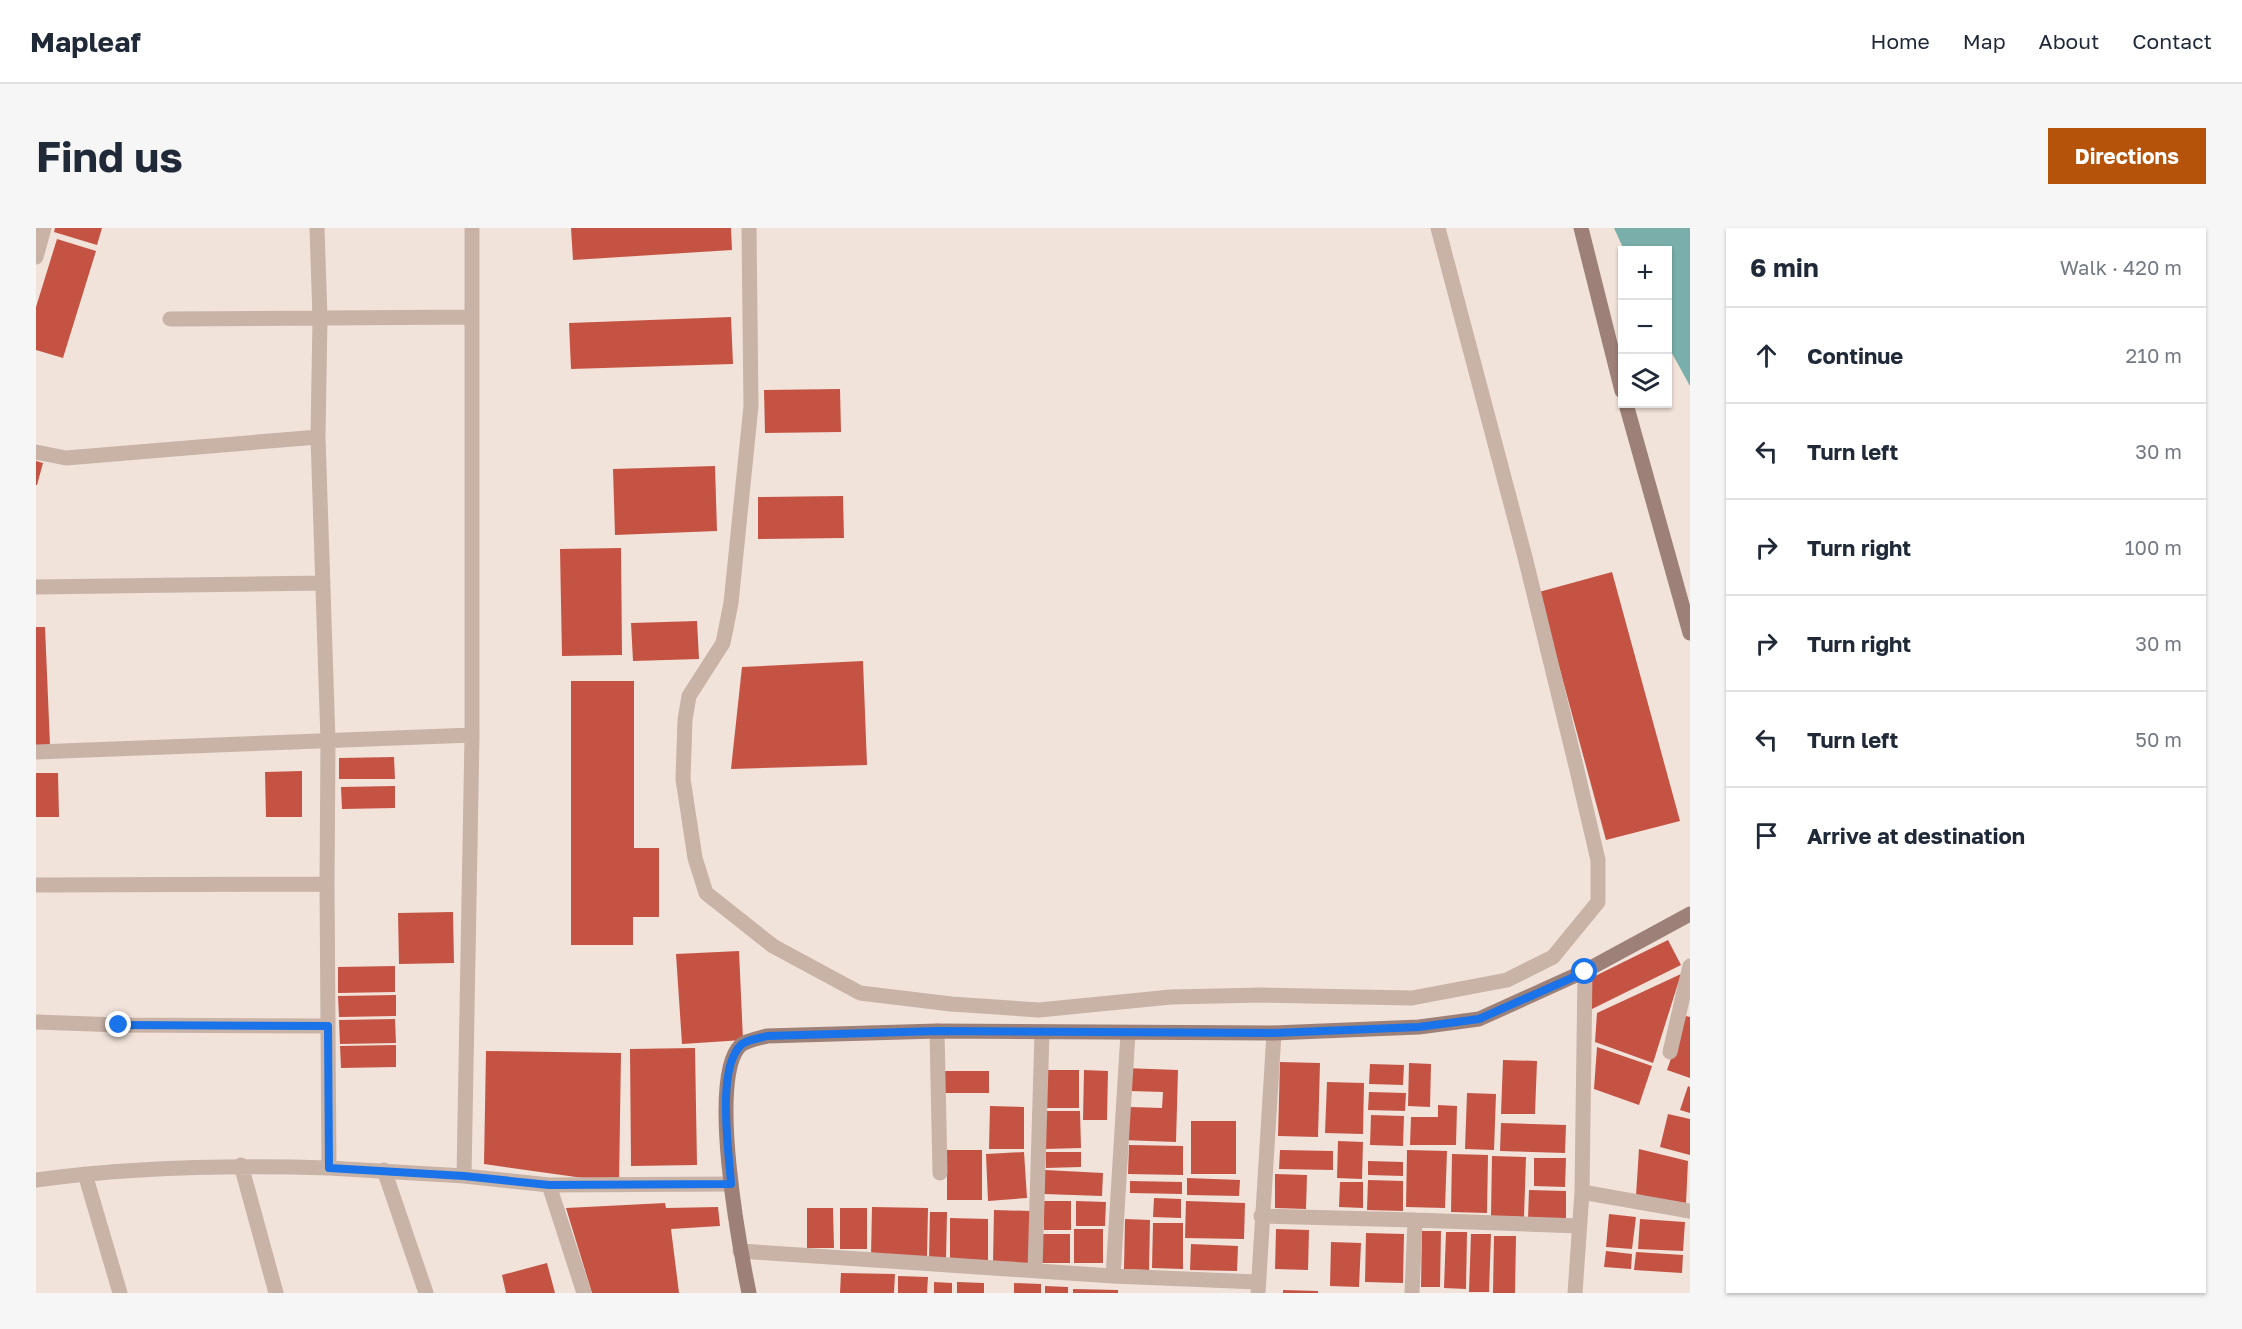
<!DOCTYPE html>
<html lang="en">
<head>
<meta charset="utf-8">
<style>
  :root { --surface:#fff; --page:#f6f6f7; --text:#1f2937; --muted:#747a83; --line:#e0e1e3; --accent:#b45309 }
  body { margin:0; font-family:"Golos Text",sans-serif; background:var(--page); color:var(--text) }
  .controls { position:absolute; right:18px; top:18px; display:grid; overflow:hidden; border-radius:0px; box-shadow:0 2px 4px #0004 }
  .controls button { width:54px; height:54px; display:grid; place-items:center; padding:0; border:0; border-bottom:2px solid var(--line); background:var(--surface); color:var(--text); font:30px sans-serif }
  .stop { position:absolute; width:18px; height:18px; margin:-14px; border:4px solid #1a73e8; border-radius:50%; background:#fff }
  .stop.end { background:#1a73e8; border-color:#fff; box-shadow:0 2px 6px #0008 }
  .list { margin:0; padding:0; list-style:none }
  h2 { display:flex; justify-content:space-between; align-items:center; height:78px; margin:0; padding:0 24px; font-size:26px }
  h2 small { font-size:20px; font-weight:400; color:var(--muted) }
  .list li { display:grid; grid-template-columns:39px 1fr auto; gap:18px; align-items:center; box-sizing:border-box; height:96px; padding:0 24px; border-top:2px solid var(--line) }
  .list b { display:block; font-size:22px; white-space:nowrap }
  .list em { font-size:20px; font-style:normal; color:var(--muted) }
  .icon { flex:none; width:33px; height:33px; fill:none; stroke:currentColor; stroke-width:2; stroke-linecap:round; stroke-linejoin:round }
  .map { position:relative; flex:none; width:1654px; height:1065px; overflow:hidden; border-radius:0px }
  header { display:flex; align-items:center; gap:36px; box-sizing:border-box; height:84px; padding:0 30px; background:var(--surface); border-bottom:2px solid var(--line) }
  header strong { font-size:28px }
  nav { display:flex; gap:33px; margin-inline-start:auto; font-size:21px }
  .intro { display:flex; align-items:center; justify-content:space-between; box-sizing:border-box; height:144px; padding:0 36px }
  h1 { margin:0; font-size:42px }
  .button { padding:15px 27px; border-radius:0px; background:var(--accent); color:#fff; font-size:21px; font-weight:700 }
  main { display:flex; gap:36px; padding:0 36px }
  aside { flex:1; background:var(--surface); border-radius:0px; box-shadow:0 2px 4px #0004 }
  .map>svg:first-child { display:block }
  .water { fill:#79aeaa }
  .building { fill:#c55344; fill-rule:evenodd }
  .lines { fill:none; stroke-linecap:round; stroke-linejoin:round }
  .lane { stroke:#c9b2a6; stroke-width:15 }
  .street { stroke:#c9b2a6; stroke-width:15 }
  .secondary { stroke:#9d8077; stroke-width:15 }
  .route { stroke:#1a73e8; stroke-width:8 }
</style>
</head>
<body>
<header>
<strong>Mapleaf</strong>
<nav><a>Home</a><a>Map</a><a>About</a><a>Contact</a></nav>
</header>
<div class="intro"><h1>Find us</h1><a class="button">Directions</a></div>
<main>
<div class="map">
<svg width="1654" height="1065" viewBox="0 0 1654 1065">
  <rect width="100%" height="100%" fill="#f1e3da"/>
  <path class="water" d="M1578,0H1654V158L1632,118V22H1588Z"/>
  <path class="building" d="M19,0H66L61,17L18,4Z
    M535,0H695L696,22L537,32Z
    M21,11L60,23L27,130L0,122V79Z
    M695,89L697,136L535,141L533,95Z
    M804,161L805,204L729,205L728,162Z
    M0,233L7,235L1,257H0Z
    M679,238L681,303L579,307L577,241Z
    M807,268L808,310L722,311V269Z
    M585,320L586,427L526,428L524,321Z
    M1576,344L1644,593L1570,612L1503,364Z
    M661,393L663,431L597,433L595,395Z
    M0,399H9L14,517H0Z
    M827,433L831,537L695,541L706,439Z
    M535,453H598V620H623V689H597V717H535Z
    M358,529L359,551H303V530Z
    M266,543V589H230L229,544Z
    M0,545H22L23,589H0Z
    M359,558V580L306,581L305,559Z
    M417,684L418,735L363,736L362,685Z
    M1632,712L1645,737L1552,783L1555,750Z
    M703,723L707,812L646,816L640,726Z
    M359,738V764L302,765V739Z
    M1645,746L1617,835L1559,814L1561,785Z
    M360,767V788L303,789L302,768Z
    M1650,788L1654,789V850L1631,842Z
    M359,791L360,815L304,816L303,792Z
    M360,817V839L305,840L304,818Z
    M1561,819L1616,838L1603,877L1558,861Z
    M659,820L661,937L595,938L594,821Z
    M450,823L585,825L583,955L448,936Z
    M1467,832L1501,833L1499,886H1465Z
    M1244,834L1284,835L1282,909L1242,908Z
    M1373,835L1395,836L1394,879L1372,878Z
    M1334,836L1368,837L1367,857L1333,856Z
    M1088,840L1142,842L1140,914L1086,912ZM1094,863L1127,864L1126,880L1094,879Z
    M1008,842H1043V880H1008Z
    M1048,842L1072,843L1071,892H1047Z
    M907,843H953V865H907Z
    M1291,854L1328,855L1327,906L1289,905Z
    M1652,858L1654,859V885L1644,882Z
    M1333,864L1370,865L1369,883L1332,882Z
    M1431,865L1460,866L1458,922L1429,921Z
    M1402,877L1421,878L1420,917H1374L1375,889H1402Z
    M954,878L988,879V921H953Z
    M1009,883H1044L1045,920L1010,921Z
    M1632,886L1654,891V927L1624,919Z
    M1335,887L1368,888L1367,918L1334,917Z
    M1155,893H1200V946H1155Z
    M1465,895L1530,897L1529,925L1464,923Z
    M1302,913L1327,914L1326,951L1301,950Z
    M1093,917L1147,918V947L1092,946Z
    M1603,921L1652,933L1650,975L1600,968Z
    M911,922H946V972H911Z
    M1244,922L1297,923V942L1243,941Z
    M1371,922L1411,923L1409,980L1370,979Z
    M988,924L991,970L952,973L950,926Z
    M1010,924H1045V939L1010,940Z
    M1416,926L1452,927L1451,985L1415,984Z
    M1456,928L1490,929L1488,989L1455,988Z
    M1498,930H1530L1529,959L1498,958Z
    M1332,933L1367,934V948L1332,947Z
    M1009,942L1067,945L1066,968L1008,966Z
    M1239,946L1271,947L1270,981L1239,980Z
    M1151,950L1204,952L1203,968L1151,967Z
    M1332,952L1367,953V983L1331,982Z
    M1094,953L1146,954V966L1094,965Z
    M1304,954H1327V980L1303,979Z
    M1493,962L1530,963V992L1492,991Z
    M1118,970L1145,971V990L1117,989Z
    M1008,973H1035V1002H1008Z
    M1040,973L1070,974L1069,998H1040Z
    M1150,973L1209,975L1208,1011L1149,1010Z
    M629,975L630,980L682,979L684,998L635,1001L643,1065H556L530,980Z
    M836,979L892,980L891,1029L835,1028Z
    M771,980H797L798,1020H771Z
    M804,980H831V1021H804Z
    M958,982L995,983L996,1036L957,1035Z
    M894,984H911L910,1031H893Z
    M1573,986L1600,989L1596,1021L1570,1019Z
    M914,990L952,991V1033H914Z
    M1089,991L1114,992L1113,1042L1088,1041Z
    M1604,991L1649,994L1647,1023L1602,1021Z
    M1117,995H1147V1041L1116,1040Z
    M1038,1001H1067V1035H1038Z
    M1240,1001L1273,1002L1272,1042L1239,1041Z
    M1386,1003H1405L1404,1059H1385Z
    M1410,1004H1431L1430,1061L1408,1060Z
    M1330,1005L1368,1006L1367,1055L1329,1054Z
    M1003,1006H1034V1035H1003Z
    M1435,1006H1455L1453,1064H1433Z
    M1458,1008H1480L1479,1065H1457Z
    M1295,1014L1325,1015L1323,1059L1294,1058Z
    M1155,1016L1202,1018L1201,1043L1154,1042Z
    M1570,1023L1596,1026L1595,1041L1568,1039Z
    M1600,1024L1647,1027L1646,1045L1598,1042Z
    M511,1035L519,1065H470L466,1047Z
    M805,1045L859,1046L858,1065H804Z
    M862,1048L892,1049L891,1065H862Z
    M898,1054L916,1055V1065H898Z
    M921,1054L948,1055V1065H921Z
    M978,1055L1005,1056V1065H978Z
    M1009,1058L1032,1059V1065H1009Z
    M1037,1061L1082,1062V1065H1037Z
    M1247,1062L1282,1063V1065H1247Z"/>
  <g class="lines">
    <path class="lane" d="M713,0L715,178L695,375L687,415L653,468L649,492L647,551L659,630L670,665L737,718L824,765L915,776L1003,782L1135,769L1227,767L1376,770L1471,752L1517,729L1562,674V632L1540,538L1489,329L1402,0"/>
    <path class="street" d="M281,0L284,90L282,209L292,513L291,656L293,940L428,948L513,957L695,956
      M0,29L8,0
      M134,91L435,89
      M0,224L30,230L282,209
      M0,359L287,355
      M0,524L436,507
      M0,657L291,656
      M0,794L83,797L292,798
      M901,803L904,945
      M1634,824L1654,738
      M205,937L240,1065
      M348,942L390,1065
      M49,946L84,1065
      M428,948L436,507V0
      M0,952C97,939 195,937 293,940
      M513,957L548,1065
      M1546,964L1654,983
      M1225,988L1379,992L1543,998
      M704,1023L1077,1048L1221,1054
      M999,1042L1006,804
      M1077,1048L1092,805
      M1222,1065L1238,805
      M1376,1065L1379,992
      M1539,1065L1546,964L1549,743"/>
    <path class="secondary" d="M1545,0L1586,163
      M1590,176L1654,405
      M713,1065C704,1021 671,847 705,817C711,812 724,810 731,808L901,803L1238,805L1383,799L1443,791L1549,743L1654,686"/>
  </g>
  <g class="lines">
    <path class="route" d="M83,797L292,798L293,940L428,948L513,957L695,956C693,923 680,841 705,817C710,812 724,810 731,808L901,803L1238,805L1383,799L1443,791L1549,744"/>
  </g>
</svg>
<div class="controls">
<button>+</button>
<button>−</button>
<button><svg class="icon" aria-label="layers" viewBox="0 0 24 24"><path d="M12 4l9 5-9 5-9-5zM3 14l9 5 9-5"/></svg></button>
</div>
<div class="stop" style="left:1549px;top:744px"></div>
<div class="stop end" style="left:83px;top:797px"></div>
</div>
<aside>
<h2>6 min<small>Walk · 420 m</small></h2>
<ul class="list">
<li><svg class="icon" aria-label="ahead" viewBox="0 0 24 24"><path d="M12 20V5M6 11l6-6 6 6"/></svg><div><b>Continue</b></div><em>210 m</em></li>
<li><svg class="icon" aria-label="left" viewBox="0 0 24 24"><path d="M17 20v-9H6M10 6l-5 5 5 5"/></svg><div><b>Turn left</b></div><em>30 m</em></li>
<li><svg class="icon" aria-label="right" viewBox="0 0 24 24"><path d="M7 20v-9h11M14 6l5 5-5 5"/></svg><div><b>Turn right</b></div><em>100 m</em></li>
<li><svg class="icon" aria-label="right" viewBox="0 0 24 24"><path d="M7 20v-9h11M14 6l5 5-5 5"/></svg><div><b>Turn right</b></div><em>30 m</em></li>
<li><svg class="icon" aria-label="left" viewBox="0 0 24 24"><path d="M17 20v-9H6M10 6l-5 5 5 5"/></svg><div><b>Turn left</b></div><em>50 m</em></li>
<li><svg class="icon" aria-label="arrive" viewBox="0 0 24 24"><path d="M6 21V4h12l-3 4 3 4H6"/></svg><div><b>Arrive at destination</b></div></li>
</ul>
</aside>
</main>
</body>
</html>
